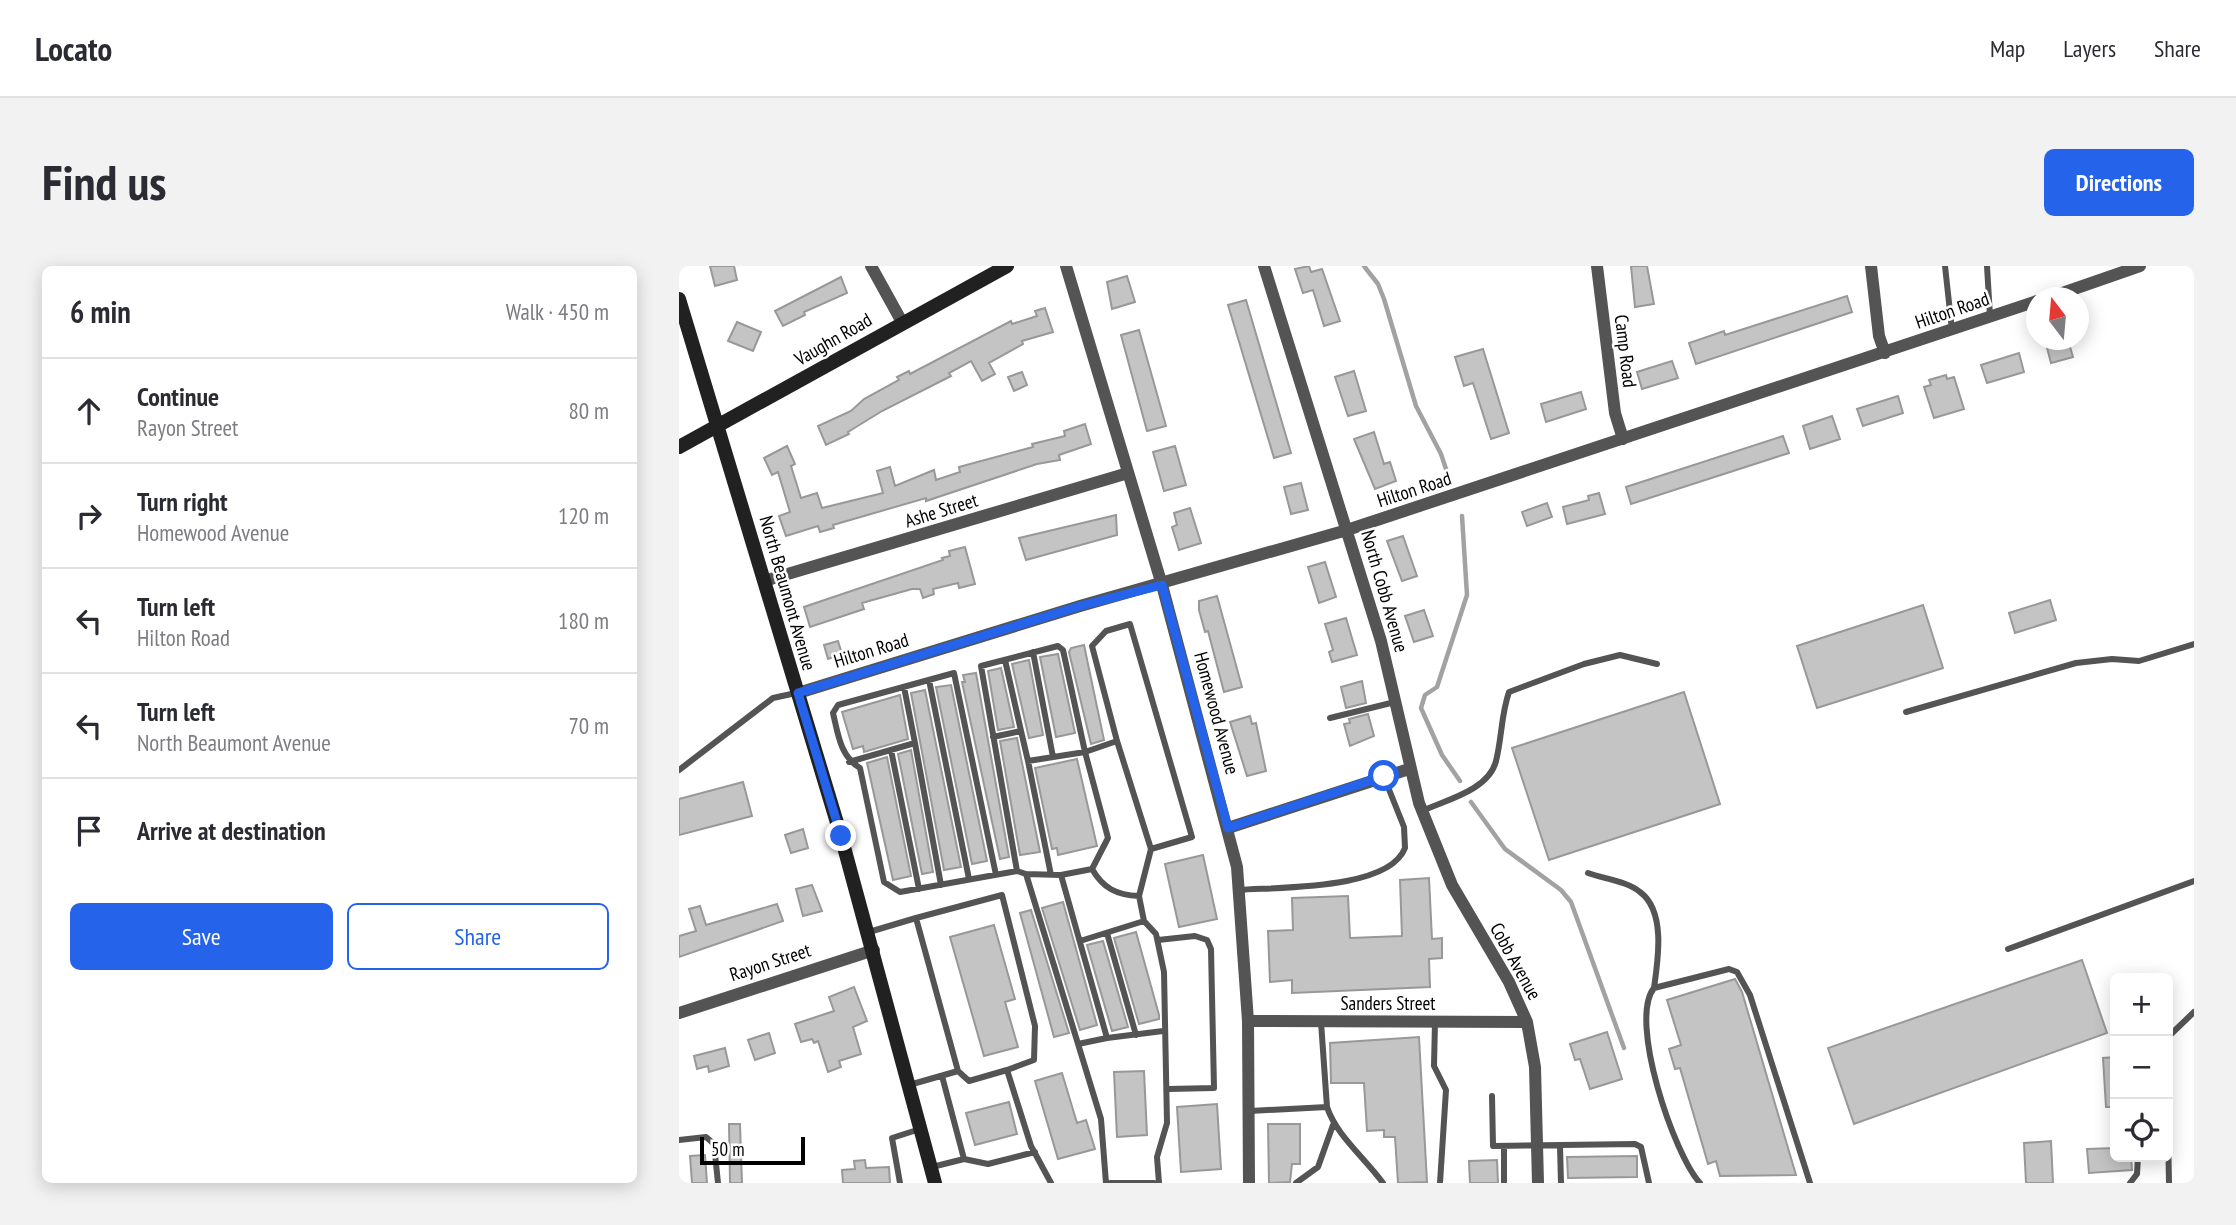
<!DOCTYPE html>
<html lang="en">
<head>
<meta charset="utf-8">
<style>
  :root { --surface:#fff; --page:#f2f2f3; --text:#2b2b33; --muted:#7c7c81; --line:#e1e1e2; --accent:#2563eb }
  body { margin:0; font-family:"PT Sans Narrow",sans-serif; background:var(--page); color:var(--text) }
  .controls { position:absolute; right:21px; bottom:21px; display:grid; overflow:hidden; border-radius:10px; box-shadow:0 4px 18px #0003 }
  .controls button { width:63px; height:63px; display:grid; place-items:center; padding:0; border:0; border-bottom:2px solid var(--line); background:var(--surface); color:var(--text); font:35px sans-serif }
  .compass { position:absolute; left:1347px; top:21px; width:63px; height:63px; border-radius:50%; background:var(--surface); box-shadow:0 4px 18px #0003; rotate:344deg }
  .scale { position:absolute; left:21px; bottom:18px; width:105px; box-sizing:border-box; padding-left:7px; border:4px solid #000; border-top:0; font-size:19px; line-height:24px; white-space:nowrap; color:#000; -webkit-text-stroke:5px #fff; paint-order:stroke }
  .stop { position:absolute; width:21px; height:21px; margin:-16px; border:5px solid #2563eb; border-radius:50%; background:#fff }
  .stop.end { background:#2563eb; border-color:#fff; box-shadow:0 2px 7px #0008 }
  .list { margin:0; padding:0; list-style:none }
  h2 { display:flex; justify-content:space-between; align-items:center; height:91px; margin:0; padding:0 28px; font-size:30px }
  h2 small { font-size:23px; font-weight:400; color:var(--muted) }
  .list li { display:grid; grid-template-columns:46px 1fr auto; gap:21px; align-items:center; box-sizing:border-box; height:105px; padding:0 28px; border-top:2px solid var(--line) }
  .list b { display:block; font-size:26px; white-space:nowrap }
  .list p { margin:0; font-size:23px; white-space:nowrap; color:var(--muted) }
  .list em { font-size:23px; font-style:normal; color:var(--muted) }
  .actions { display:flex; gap:14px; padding:21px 28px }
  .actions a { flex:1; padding:16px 0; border:2px solid var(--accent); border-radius:10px; text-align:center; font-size:24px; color:var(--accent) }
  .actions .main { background:var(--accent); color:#fff }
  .icon { flex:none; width:38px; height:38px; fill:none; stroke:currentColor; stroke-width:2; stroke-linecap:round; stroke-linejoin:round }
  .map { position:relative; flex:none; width:1515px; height:917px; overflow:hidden; border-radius:10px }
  header { display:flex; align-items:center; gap:42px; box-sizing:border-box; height:98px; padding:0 35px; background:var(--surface); border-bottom:2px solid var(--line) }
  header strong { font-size:33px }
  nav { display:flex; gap:38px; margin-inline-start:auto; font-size:24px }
  .intro { display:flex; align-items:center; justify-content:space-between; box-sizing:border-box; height:168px; padding:0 42px }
  h1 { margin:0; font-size:49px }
  .button { padding:18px 32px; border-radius:10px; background:var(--accent); color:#fff; font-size:24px; font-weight:700 }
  main { display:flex; gap:42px; padding:0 42px }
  aside { flex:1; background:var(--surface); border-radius:10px; box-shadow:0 4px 18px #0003 }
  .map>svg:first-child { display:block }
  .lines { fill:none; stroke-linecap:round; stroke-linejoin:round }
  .stream { stroke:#a2a2a2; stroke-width:4.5 }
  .building { fill:#c4c4c4; stroke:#989898; stroke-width:2 }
  .lane { stroke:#545454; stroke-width:6 }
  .street { stroke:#545454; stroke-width:12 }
  .secondary { stroke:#212121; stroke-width:14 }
  .route { stroke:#2563eb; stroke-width:9 }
  .labels { text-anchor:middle; stroke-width:5; stroke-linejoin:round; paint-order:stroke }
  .street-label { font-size:19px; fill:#000; stroke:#fff }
</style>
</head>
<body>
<header>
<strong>Locato</strong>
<nav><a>Map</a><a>Layers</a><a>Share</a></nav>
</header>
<div class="intro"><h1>Find us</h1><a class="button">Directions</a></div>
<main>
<aside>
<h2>6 min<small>Walk · 450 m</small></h2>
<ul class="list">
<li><svg class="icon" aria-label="ahead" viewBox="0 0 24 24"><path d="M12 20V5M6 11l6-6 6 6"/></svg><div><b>Continue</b><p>Rayon Street</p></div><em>80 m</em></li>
<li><svg class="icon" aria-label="right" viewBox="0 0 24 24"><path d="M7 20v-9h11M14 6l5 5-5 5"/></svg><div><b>Turn right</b><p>Homewood Avenue</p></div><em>120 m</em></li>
<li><svg class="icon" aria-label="left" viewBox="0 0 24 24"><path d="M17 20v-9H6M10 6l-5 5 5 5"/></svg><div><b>Turn left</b><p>Hilton Road</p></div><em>180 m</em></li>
<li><svg class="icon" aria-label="left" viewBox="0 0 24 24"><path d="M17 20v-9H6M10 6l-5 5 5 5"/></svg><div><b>Turn left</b><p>North Beaumont Avenue</p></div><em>70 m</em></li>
<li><svg class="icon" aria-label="arrive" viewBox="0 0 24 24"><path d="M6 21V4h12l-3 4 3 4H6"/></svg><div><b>Arrive at destination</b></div></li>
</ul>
<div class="actions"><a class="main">Save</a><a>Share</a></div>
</aside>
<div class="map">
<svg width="1515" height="917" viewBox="0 0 1515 917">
  <rect width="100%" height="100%" fill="#fff"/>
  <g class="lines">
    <path class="stream" d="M685,0L699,18L705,33L737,140L762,188L771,215
      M781,515L763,489L742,442L746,429L758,421L788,329L783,250
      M792,536L826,583L882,624L892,636L945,782"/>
  </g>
  <path class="building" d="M31,0H55L58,14L36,20Z
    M630,0L632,6L643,3L661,55L645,60L634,24L624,27L616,3Z
    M952,0H968L975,38L956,41Z
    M448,10L456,36L433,43L428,16Z
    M162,11L168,27L125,46L126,49L104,60L96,45Z
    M1168,30L1173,46L1017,98L1010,77L1045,65L1046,69Z
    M567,34L612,187L595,192L549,39Z
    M366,42L374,66L343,75L344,78L310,97L316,108L303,115L292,95L270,107L272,110L203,145L169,166L170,168L147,179L139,160L172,145L185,133L220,114L218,111L230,105L231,108L332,55L333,58L358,50L356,45Z
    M58,56L82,66L74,85L49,75Z
    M460,64L487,160L468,165L442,69Z
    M1382,74H1389L1394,91L1372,97L1367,78Z
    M804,83L830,167L812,173L794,117L785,120L776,91Z
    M1340,87L1345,106L1308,117L1302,99Z
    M993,95L999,112L963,123L958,106Z
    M675,105L687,145L669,150L656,111Z
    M343,106L348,119L335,125L329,111Z
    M1267,109L1268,113L1275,111L1285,143L1255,152L1245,121L1252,119L1250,114Z
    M902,126L907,143L867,156L862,138Z
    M1219,130L1224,147L1184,160L1178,143Z
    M1153,150L1161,173L1131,183L1124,160Z
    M406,158L412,178L380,189L381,194L358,198L247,235V232L154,259L155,262L141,266L139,260L107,270L100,250L111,246L99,206L93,209L85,192L108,180L116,198L112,200L122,232L138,227L143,242L204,227L198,205L211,201L216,220L255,204L257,214L281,206L280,201L354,181L353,178L386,170L385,165Z
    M695,166L705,198L711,196L717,215L696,223L675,173Z
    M1104,170L1110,187L952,238L947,221Z
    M496,180L507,219L485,225L474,186Z
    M622,217L629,244L612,248L605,221Z
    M920,227L926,248L888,258L884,241L910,234L909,230Z
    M868,237L873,251L848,260L843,246Z
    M511,242L522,277L500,284L493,261L498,259L495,247Z
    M437,249L438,269L347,294L340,272Z
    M724,270L738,310L723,315L708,275Z
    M286,281L296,318L280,322L279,317L254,323L255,328L244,332L241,323H233L183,337L185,343L131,361L125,341L264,294L263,292L271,290L270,285Z
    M646,296L657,331L640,337L629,301Z
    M538,330L563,421L545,426L529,365L526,366L520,344V335Z
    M1371,334L1377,354L1336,367L1330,347Z
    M1244,339L1264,402L1138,442L1118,380Z
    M745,344L754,370L735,376L726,350Z
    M667,352L678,389L653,396L650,386L654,384L646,358Z
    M159,375L163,388L149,393L145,379Z
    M405,379L425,474L412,478L390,386L392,382Z
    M379,388L396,467L377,471L361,391Z
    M350,394L364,469L350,472L333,398Z
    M322,402L335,461L319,464L309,405Z
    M297,407L330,591L321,593L283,416H286L284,409Z
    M683,415L687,437L667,442L662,421Z
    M272,419L308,595L293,598L257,421Z
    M246,424L282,601L265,604L232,427Z
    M1005,426L1041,538L870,594L833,482Z
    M221,429L229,473L185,486L184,480L174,483L163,446Z
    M689,448L695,470L671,480L665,458L671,457L670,453Z
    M571,450L573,458L577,457L587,505L568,510L551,456Z
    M338,472L361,586L341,589L321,475Z
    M232,484L254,606L243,608L219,488Z
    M208,491L232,610L214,614L188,497Z
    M398,493L418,580L379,589L378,582L373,583L356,502Z
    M64,516L73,550L0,569V533Z
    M124,563L129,582L112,587L106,569Z
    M524,589L538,653L500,661L486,598Z
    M750,612L753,673L763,672V692L750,693L751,721L613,727V714L591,716L589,665L614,664L613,632L669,630L671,672L723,670L721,614Z
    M133,619L143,645L124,650L117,623Z
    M384,636L418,759L401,764L363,642Z
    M98,638L104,655L0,691V670L17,665L10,643L21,640L27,659Z
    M352,644L390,767L375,771L341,647Z
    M315,659L336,733L326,736L339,781L305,790L271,671Z
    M457,666L480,749V753L460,758L435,672Z
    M424,675L449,761L433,765L408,679Z
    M1403,694L1428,767L1175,858L1149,782Z
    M1056,713L1063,726L1117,909L1041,910L1037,895L1029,898L1001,802L996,803L990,783L1002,779L988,734Z
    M175,721L188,755L174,761L182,788L160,795L162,801L149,806L139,775L135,777L133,773L122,776L116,758L155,745L150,731Z
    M928,766L943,813L911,823L901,793L896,794L891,778Z
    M90,767L96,787L76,794L69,774Z
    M740,771L748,916L719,917L716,871H705V864L688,865L685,817H652L651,777Z
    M46,782L50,800L30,806L29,800L18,803L15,790Z
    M1436,791V841H1427L1424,792Z
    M465,805L468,869L438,871L435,806Z
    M383,807L398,857L407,854L416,883L379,893L356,815Z
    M330,836L338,868L296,879L287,847Z
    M538,838L542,903L502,906L498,841Z
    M50,858H61L63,917H51Z
    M589,858H621V898H613L611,916L590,917Z
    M1372,875L1374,917H1347L1345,877Z
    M1436,882V891H1452L1453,904L1410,907L1408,883Z
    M26,889L28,917H13L11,890Z
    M958,890V911L889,912L888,891Z
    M186,894L187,902L210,901L211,917H164L163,904L176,903L175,895Z
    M818,894L819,917H791L790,895Z"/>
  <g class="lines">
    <path class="lane" d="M1266,0L1273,64
      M1308,0L1311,50
      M354,386L374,491
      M250,414L290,613
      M1227,446L1397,397L1433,393L1460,395L1515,378
      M651,452L716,436
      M342,465L349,495
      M314,471L342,465L326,394
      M236,477L262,619
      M212,484L240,623
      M170,496L236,477L225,421
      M0,504L94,432L117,427
      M743,545C767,534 810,524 817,495C823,471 822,449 830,426L905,398L941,389L978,398
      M472,583L460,630L465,655L477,668L485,706L488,857L478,891L480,917
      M413,603L429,572L406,486L438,475L413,380L427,365L451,358L513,571L472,583L438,475
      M413,603C424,622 437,629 460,630
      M338,605L302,400L379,380L384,384L406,486L349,495L372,609
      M909,607C925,613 948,615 961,626C987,645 979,694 975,722
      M347,608L382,609L428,772L399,778
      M317,609L275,407L159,439L154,447C159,468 161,490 181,502L205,616L221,626L338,605L347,608L422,853L427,917
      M382,609L413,603
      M560,624C600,621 710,624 726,582L725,561L705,511
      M237,652L323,629L356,760L355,794L328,804
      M190,666L237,652L279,805L290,815L328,804L352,880L372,917
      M428,667L457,769
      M479,674L516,670L528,674L532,683L535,822L489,823
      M401,675L465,655
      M1329,683L1515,615
      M756,756L755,800L767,824L761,917
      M1489,771L1515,746
      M428,772L484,765
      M230,819L279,805
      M813,830L814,880L956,878L962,881L970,917
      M648,841C657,869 686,892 704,917
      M571,845L648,841L642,756
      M1489,865L1490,917
      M0,874L27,871L35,878L39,917
      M881,880L882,917
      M825,882V917
      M285,893L309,898L356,886
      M253,901L285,893L263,810
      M221,917L213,872L241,863
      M431,917H475
      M617,917L639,901L654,859
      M1021,917C995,889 949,754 975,722L1050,703L1058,706L1071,729L1131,917
      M1451,917L1458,908L1459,891"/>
    <path class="street" d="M192,0L223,56
      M387,0L483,319L558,601L569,755L570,917
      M585,0L702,375L740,537L773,619L830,716L848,756L856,801L859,917
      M918,0L936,147L944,173
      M1192,0L1200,70L1206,87
      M1369,32L1461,0
      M85,315L449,207
      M119,427L401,340L668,264L1358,35
      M549,562L730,503
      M0,747L195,684
      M569,755L848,756"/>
    <path class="secondary" d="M0,33L162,570L256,917
      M0,181L328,0"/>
  </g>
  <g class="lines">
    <path class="route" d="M162,570L119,427L401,340L483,319L549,562L705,510"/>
  </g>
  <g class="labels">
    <g class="street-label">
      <text transform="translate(1273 44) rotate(-19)" y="7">Hilton Road</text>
      <text transform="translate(154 73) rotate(-30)" y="7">Vaughn Road</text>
      <text transform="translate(947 85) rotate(83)" y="7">Camp Road</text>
      <text transform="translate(735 223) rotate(-18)" y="7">Hilton Road</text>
      <text transform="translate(262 244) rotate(-17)" y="7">Ashe Street</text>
      <text transform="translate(706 325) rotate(74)" y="7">North Cobb Avenue</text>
      <text transform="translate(109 327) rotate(74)" y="7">North Beaumont Avenue</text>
      <text transform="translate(192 384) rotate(-17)" y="7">Hilton Road</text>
      <text transform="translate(538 447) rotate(75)" y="7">Homewood Avenue</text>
      <text transform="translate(837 695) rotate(61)" y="7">Cobb Avenue</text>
      <text transform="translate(91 696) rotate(-18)" y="7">Rayon Street</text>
      <text x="709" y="744">Sanders Street</text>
    </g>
  </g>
</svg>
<div class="controls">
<button>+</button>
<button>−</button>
<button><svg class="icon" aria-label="locate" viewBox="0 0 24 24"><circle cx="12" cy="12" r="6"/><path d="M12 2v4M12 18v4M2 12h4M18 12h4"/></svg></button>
</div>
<svg class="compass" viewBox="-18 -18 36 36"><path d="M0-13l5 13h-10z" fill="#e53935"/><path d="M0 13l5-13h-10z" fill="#7c7c81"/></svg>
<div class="scale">50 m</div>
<div class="stop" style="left:705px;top:510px"></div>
<div class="stop end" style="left:162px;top:570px"></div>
</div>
</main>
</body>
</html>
